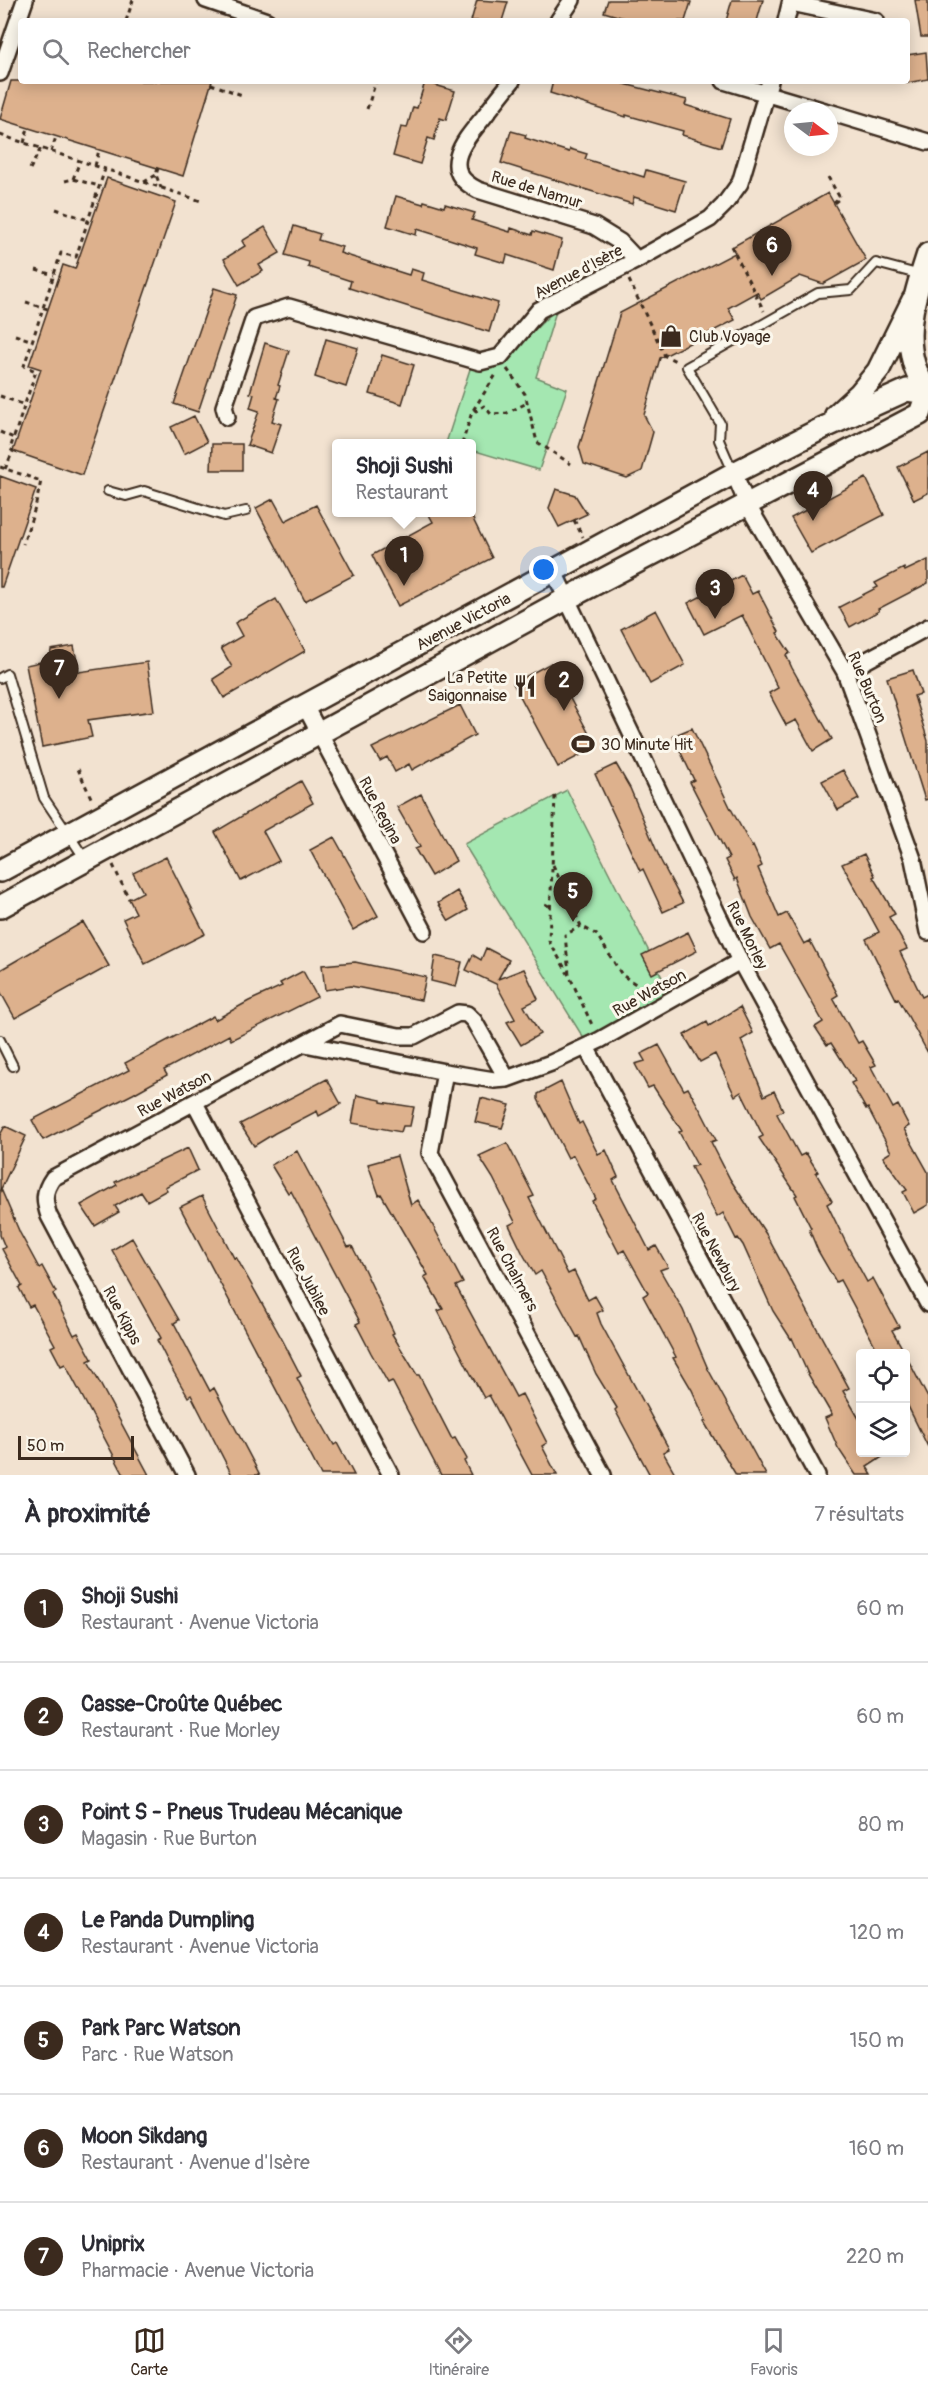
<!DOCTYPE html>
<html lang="fr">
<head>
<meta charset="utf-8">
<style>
  :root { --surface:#fff; --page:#f2f2f3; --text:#2b2b33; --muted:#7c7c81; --line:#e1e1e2; --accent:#3b2a1e }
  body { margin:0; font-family:Pangolin,sans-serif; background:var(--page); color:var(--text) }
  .controls { position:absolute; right:18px; bottom:18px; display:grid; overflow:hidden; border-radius:6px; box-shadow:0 3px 15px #0003 }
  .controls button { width:54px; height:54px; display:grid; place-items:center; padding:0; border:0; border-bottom:2px solid var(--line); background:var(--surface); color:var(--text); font:30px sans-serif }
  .compass { position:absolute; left:784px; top:102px; width:54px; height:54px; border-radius:50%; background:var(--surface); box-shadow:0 3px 15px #0003; rotate:106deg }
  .scale { position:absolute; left:18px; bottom:15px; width:116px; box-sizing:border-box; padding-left:6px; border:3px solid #3b2a1e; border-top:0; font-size:16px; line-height:21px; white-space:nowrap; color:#3b2a1e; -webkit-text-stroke:4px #fbf7ec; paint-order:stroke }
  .you { position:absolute; left:544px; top:570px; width:21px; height:21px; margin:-15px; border:4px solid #fff; border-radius:50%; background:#1a73e8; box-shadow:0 0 0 9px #1a73e833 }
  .badge { display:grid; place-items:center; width:39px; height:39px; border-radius:50%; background:var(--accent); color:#fff; font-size:20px; font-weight:700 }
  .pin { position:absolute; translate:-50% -50px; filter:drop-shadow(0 2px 3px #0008) }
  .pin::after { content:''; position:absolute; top:32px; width:21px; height:18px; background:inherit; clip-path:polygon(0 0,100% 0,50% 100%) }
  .popup { position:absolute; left:332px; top:439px; width:144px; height:78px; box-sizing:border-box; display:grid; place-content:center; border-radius:6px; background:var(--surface); filter:drop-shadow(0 2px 4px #0005); font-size:20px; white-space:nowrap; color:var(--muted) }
  .popup b { font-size:22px; color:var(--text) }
  .popup::after { content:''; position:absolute; left:50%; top:100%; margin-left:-12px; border:12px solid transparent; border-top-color:var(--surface) }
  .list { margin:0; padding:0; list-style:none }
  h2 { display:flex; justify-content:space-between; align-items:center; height:78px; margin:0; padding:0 24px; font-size:26px }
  h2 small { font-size:20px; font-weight:400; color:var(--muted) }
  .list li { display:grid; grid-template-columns:39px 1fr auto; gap:18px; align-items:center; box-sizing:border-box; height:108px; padding:0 24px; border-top:2px solid var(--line) }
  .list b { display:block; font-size:22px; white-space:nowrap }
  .list p { margin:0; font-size:20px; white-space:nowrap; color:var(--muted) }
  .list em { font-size:20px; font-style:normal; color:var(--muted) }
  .icon { flex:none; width:33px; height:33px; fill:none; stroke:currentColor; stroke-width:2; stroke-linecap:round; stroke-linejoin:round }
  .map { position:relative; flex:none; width:928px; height:1475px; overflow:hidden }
  .search { position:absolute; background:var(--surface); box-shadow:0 3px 15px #0003; left:18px; right:18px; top:18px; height:66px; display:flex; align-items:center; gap:15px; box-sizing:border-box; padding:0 21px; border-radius:6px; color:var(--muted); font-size:22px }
  .sheet { height:834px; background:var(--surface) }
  nav { display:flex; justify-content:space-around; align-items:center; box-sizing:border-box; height:84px; border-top:2px solid var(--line); background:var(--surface); font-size:16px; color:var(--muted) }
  nav a { display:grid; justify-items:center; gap:3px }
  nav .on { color:var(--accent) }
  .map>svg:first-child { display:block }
  .green { fill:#a4e7b1; stroke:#708868; stroke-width:1.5 }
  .building { fill:#ddb18d; stroke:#3b2a1e; stroke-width:1.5 }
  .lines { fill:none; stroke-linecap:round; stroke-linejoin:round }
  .lane-casing { stroke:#3b2a1e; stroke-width:12 }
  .street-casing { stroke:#3b2a1e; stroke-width:20 }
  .secondary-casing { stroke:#3b2a1e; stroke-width:26 }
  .path { stroke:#3b2a1e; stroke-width:3; stroke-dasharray:4.5 4.5; stroke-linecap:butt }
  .lane { stroke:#fbf7ec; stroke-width:8 }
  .street { stroke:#fbf7ec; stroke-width:15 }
  .secondary { stroke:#fbf7ec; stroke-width:21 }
  .labels { text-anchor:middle; stroke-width:6; stroke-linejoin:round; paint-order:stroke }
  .street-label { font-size:16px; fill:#3b2a1e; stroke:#fbf7ec }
  .poi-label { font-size:16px; fill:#3b2a1e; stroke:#fbf7ec; text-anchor:start }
</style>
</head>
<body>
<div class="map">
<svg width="928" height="1475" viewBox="0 0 928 1475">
  <rect width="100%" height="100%" fill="#f2e2d0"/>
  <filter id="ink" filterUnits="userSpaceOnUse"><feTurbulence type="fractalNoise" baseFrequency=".0167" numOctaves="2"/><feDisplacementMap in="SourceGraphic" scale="12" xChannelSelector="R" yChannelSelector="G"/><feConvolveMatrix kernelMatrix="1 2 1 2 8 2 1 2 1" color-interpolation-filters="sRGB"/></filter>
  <g filter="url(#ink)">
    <path class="green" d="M557,308L536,377L567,389L539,470L472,450V444L446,443L471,366L505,359Z
      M567,790L674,1001L589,1047L464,844Z"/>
    <path class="building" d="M477,0L508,2L502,21H471Z
      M608,0H683L691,2L685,21H634L604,12Z
      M732,0H763L757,21H726Z
      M915,0H928V37H921Z
      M926,52L928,79L907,83V55Z
      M11,81H212L183,176L0,119Z
      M553,81H613L687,100L685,105L730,119L721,147L682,135L683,131L626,115V117L550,93Z
      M425,82L455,91L446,120L440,118L434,140L428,138L420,164L393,156L401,127L407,128L413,107L417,108Z
      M511,131L526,135L525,138L569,152L570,149L587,154L585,159L644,177L646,170L685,181L676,210L634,197L632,204L501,163Z
      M107,178L176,202L82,475L13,451L41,369L29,365L63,265L75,269Z
      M828,193L866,260L823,284L800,276L761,299L757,292L728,308L735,320L660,358L644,415L653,432L642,471L627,478L584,464L579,447L620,313L735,253L732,247Z
      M396,196L423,204L424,201L444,207L445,204L475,213L472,220L510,232L511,228L532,235L533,231L562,240L554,270L507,255L505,263L475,254L477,248L446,238L417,229L416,235L387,226Z
      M294,226L320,234L318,240L342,247L340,253L409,275L411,269L424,273L422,280L498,303L489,332L349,288L351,281L308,267L309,262L285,255Z
      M265,227L280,253L259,265L263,271L239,285L224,259L245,246L242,241Z
      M214,288L237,295L198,412L174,404Z
      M326,339L358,348L346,387L315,377Z
      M265,343L289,351L278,385L280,386L276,398L279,399L272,421L281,424L271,453L247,445L259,411L250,408L254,394L250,393Z
      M382,355L414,365L402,404L370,394Z
      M194,416L207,442L184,454L171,427Z
      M212,444H242V470H211Z
      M928,452V493L914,500L898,467Z
      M0,476L36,489L2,587H0Z
      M866,478L884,515L811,553L791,518Z
      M556,489L575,495L587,514L559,527L549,508Z
      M273,499L285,521L316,505L354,575L305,601L256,508Z
      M428,513H470L492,558L398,606L372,555L433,522Z
      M928,560V583L878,609L879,611L850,627L839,607L878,587L875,583L904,568L905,571Z
      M742,575L752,594L758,591L779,632L777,633L790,653L786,655L792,668L832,739L813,751L796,720L786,725L769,693L778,688L742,615L704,634L688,603Z
      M276,599L305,651L224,698L213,679L232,667L221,648L242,636L235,623Z
      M656,610L685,665L650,684L621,629Z
      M74,646L79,672L147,662L154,711L88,720L92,737L42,747L26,665L50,660L51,650Z
      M551,663L596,747L558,767L513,683Z
      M913,670L921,694L914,696L928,741V799L925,800L887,678Z
      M460,705L475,735L412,770L409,764L395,772L387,757L380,761L372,748Z
      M692,728L730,807L752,847L753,846L762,866L758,868L779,917L787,913L804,944L810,941L838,995L833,998L858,1043L862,1041L876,1065L871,1067L893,1108L898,1105L909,1126L904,1129L928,1172V1205L914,1213L903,1192L907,1190L883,1157L891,1152L868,1108L866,1109L851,1083L855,1081L831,1043L827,1045L815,1027L823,1022L779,944L770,949L752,917L737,878L735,880L725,860L729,858L690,782L694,780L673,736Z
      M616,764L630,788L661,861L683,903L663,912L643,869L640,871L595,774Z
      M843,770L859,799L838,810L822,781Z
      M301,781L313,803L263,831L279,861L241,881L215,832Z
      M421,794L456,861L431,876L415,849L420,847L397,807Z
      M334,837L378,916L353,930L310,850Z
      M864,854L875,876L873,877L895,914L889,917L907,949L900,952L922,997L928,994V1053L898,998L896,999L866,939L879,932L842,864Z
      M166,857L205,934L145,964L123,919L136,913L129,899L143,892L133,873Z
      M457,891L468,910L449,921L438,903Z
      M83,922L109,966L15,1018L0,991V970Z
      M688,932L697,951L652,974L642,955Z
      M486,948L509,960L498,979L524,969L538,999L524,1006L540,1034L521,1045L507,1022L515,1019L496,984L466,970L473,955L481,960Z
      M435,956L462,962L456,987L431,981Z
      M355,962L426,977L421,1000L351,986L325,990L322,965Z
      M303,971L317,997L231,1040L229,1035L164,1070L167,1075L133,1094L43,1140L32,1120L129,1070L125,1063L213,1016L215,1020L249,1001L282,986L280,983Z
      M740,1007L753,1033L741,1040L764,1096L774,1091L783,1110L777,1114L800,1156L806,1153L818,1172L816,1173L832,1201L827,1204L849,1249L867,1282L873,1278L899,1327L892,1330L905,1353H879L840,1280L836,1282L818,1251L809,1229L811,1228L795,1196L797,1195L759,1138L763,1136L741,1092L735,1096L715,1054L700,1062L684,1035L707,1022L709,1026Z
      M659,1045L684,1090L688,1088L702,1113L716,1140L711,1142L730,1179L766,1234L849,1388L843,1391L861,1422V1452H890L867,1467L872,1475H856L838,1448L825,1418L832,1415L808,1374L792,1338L791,1339L773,1311L743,1245L738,1238L736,1239L723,1213L717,1217L691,1167L697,1165L679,1132L682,1131L653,1086L648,1088L635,1064L645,1061L641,1054Z
      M327,1079L341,1104L319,1116L317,1111L275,1133L254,1146L240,1124Z
      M561,1082L579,1124L582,1122L598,1154L606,1150L618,1177L613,1180L649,1250L656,1246L668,1267L660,1270L683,1310L708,1369L766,1475H736L704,1422L706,1421L692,1390L673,1358L676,1357L643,1296L648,1293L624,1250L619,1253L592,1201L596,1199L573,1155L568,1158L538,1099V1094Z
      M357,1095L381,1100V1102L414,1107L410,1126H403L401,1132L352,1123Z
      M481,1098L510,1105L502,1128L475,1122Z
      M5,1126L26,1136L1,1189L20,1233L39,1268L42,1266L56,1292L53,1294L74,1335L78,1333L92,1359L88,1361L149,1475H124L65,1364L61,1366L51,1347L55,1345L33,1305L29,1307L19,1288L22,1286L2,1249L5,1247L0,1235V1135Z
      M507,1143L534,1196L529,1198L568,1274L574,1271L588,1300L595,1296L603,1310L597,1313L601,1324L669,1449L663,1452L676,1475H650L615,1410L617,1408L596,1374L579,1336L577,1337L541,1271L535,1275L523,1254L509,1225L515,1222L493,1178L479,1156Z
      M188,1148L198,1170L165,1187L167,1190L147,1201L141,1192L115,1206L119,1212L95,1226L81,1205L117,1185L115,1182Z
      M297,1151L348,1247L352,1246L364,1269L394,1333L392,1334L417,1375H419L452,1439L455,1438L467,1459L464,1461L471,1475H441L392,1381L388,1383L371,1353L356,1324L360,1322L291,1191L288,1193L271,1165Z
      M397,1156L411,1205L418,1200L430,1220L463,1283L456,1286L516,1397L522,1394L547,1443L542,1446L557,1475H532L489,1395L484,1398L472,1376L438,1311L443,1309L424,1277L428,1275L381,1194L379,1195L368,1164Z
      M202,1196L234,1258L236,1257L283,1341L301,1376L297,1378L314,1410L334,1445L337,1443L354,1475H321L180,1207Z
      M132,1238L179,1320L174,1323L210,1391L214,1388L260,1475H232L191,1395L188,1397L169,1364L157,1340L161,1338L112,1250Z
      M906,1356L928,1398V1447L906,1402Z"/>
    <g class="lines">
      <g class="lane-casing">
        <path id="lane" d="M733,472L719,440L720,423L687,367L818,293L851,290L876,263L921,275
          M108,491L126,496L144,491L224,516L246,511
          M0,678L7,674L44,798L85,859
          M0,1040L13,1066"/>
      </g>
      <g class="street-casing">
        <path id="street" d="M206,0L267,21
          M791,3L876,21
          M558,21L572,0
          M786,21L791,0
          M0,73L25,0
          M512,81C502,93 492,106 483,118C464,141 438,170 478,190L594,226L620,242L637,260
          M724,81L825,111
          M829,112L928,142
          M227,417L224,407L254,318L289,307L480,362L500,357L539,310L637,260L710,219L724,205L740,183L770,81
          M734,473L747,504L845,672L913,859L928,932
          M554,572L740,961L928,1304
          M845,672L928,627
          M305,706L424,931
          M305,1044L445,1072L494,1080L507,1079L551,1063L600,1040L740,961
          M586,1047L817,1475
          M445,1072L430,1153L603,1475
          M195,1103L391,1475
          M187,1475L49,1216C44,1201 43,1192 53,1178L340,1024L399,1036H414L458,1013L467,1014L474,1021L507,1079"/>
      </g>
      <g class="secondary-casing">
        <path id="secondary" d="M927,394C923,384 917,374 914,364C903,327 917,288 928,254
          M836,415L860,393L878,371L913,300
          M0,871L734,473L823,428L907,390L928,393
          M0,907L568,598L920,414L927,394"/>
      </g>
      <path class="path" d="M126,21L133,0
        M211,84L242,95
        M367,109L376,81
        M0,135L105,169
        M24,143L28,128
        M51,152L56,137
        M95,166L99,150
        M158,168L156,175L161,188
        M30,169L41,148
        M828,177L840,198L834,203
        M73,179L80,161
        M65,181L73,179L99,186
        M144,182L156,175
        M56,209L88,220
        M731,246L764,311
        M36,270L54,275
        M629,280L665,356L678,362
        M26,302L48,309
        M15,335L33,341
        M507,369L525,394L537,442L571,464
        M0,396L25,405
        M474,409L476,411L484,406L491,414L507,413L527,403
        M0,432L14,438
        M462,444L472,412L497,373
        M0,467L41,481L35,508L23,544
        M5,469L13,451L10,449L36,371L24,366L61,253L76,257L105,169L204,202
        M574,520L583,537
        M78,769L92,800
        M555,796L549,941L570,977L593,1027
        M113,865L129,899
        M553,865L581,926L597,935L622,975L651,994
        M545,904L551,907
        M575,911L586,905
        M569,974L565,935L581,926"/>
      <use href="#lane" class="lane"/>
      <use href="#street" class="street"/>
      <use href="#secondary" class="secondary"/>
    </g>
  </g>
  <defs>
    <g id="shop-bare" transform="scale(1.8)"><path d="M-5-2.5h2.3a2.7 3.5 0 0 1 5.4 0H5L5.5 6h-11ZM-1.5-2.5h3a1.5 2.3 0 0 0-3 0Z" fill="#3b2a1e" stroke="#fbf7ec" stroke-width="2.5" paint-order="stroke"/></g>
    <g id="restaurant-bare" transform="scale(1.8)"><path d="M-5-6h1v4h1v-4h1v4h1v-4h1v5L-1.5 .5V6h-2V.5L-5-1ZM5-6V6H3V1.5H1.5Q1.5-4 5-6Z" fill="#3b2a1e" stroke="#fbf7ec" stroke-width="2.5" paint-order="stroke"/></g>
    <g id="stadium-bare" transform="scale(1.8)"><path d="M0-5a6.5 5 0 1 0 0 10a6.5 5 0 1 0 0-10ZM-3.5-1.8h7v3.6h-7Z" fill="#3b2a1e" stroke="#fbf7ec" stroke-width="2.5" paint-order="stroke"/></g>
  </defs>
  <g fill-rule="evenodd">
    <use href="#shop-bare" x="671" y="336"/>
    <use href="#restaurant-bare" x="525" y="686"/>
    <use href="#stadium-bare" x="583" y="744"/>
  </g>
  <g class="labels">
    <g class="street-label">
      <text transform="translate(537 189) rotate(17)" y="6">Rue de Namur</text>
      <text transform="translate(578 271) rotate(-28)" y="6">Avenue d'Isère</text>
      <text transform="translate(463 621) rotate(-28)" y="6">Avenue Victoria</text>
      <text transform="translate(868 687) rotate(67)" y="6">Rue Burton</text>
      <text transform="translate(381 810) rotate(62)" y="6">Rue Regina</text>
      <text transform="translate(748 935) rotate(64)" y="6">Rue Morley</text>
      <text transform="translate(649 992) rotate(-29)" y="6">Rue Watson</text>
      <text transform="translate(174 1093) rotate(-28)" y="6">Rue Watson</text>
      <text transform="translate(717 1252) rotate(62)" y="6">Rue Newbury</text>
      <text transform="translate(513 1269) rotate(62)" y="6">Rue Chalmers</text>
      <text transform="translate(309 1281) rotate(62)" y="6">Rue Jubilee</text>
      <text transform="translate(123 1315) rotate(62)" y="6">Rue Kipps</text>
    </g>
    <g class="poi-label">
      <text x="689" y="342">Club Voyage</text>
      <text x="507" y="683" text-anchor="end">La Petite<tspan x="507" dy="18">Saigonnaise</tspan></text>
      <text x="601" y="750">30 Minute Hit</text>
    </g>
  </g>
</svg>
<div class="controls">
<button><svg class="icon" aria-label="locate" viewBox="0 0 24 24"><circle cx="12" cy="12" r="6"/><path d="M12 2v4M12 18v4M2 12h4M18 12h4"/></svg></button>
<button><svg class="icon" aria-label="layers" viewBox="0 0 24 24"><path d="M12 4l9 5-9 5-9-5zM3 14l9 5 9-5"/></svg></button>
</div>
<svg class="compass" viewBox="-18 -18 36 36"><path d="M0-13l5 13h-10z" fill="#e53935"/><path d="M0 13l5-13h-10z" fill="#7c7c81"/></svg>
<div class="scale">50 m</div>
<div class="you"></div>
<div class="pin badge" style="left:404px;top:586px">1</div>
<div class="popup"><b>Shoji Sushi</b>Restaurant</div>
<div class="pin badge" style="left:564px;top:711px">2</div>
<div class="pin badge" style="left:715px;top:619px">3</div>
<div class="pin badge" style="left:813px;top:521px">4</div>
<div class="pin badge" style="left:573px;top:922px">5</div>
<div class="pin badge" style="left:772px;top:276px">6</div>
<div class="pin badge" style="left:59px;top:699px">7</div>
<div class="search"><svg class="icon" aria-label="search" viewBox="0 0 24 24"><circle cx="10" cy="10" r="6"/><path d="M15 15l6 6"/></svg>Rechercher</div>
</div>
<section class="sheet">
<h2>À proximité<small>7 résultats</small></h2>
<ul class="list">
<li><span class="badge">1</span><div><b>Shoji Sushi</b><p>Restaurant · Avenue Victoria</p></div><em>60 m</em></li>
<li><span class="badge">2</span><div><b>Casse-Croûte Québec</b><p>Restaurant · Rue Morley</p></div><em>60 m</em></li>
<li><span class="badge">3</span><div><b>Point S - Pneus Trudeau Mécanique</b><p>Magasin · Rue Burton</p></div><em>80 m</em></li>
<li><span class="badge">4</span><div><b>Le Panda Dumpling</b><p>Restaurant · Avenue Victoria</p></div><em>120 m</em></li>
<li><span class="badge">5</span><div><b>Park Parc Watson</b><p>Parc · Rue Watson</p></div><em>150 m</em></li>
<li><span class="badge">6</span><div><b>Moon Sikdang</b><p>Restaurant · Avenue d'Isère</p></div><em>160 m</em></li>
<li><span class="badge">7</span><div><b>Uniprix</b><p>Pharmacie · Avenue Victoria</p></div><em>220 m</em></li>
</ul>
</section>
<nav>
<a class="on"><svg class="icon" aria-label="map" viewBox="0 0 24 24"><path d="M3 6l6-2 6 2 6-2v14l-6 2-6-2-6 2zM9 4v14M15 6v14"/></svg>Carte</a>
<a><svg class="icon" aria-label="directions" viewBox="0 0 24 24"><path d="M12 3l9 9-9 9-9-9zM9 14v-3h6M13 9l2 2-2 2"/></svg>Itinéraire</a>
<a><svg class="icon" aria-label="saved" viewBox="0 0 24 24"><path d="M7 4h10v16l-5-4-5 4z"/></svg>Favoris</a>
</nav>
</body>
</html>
